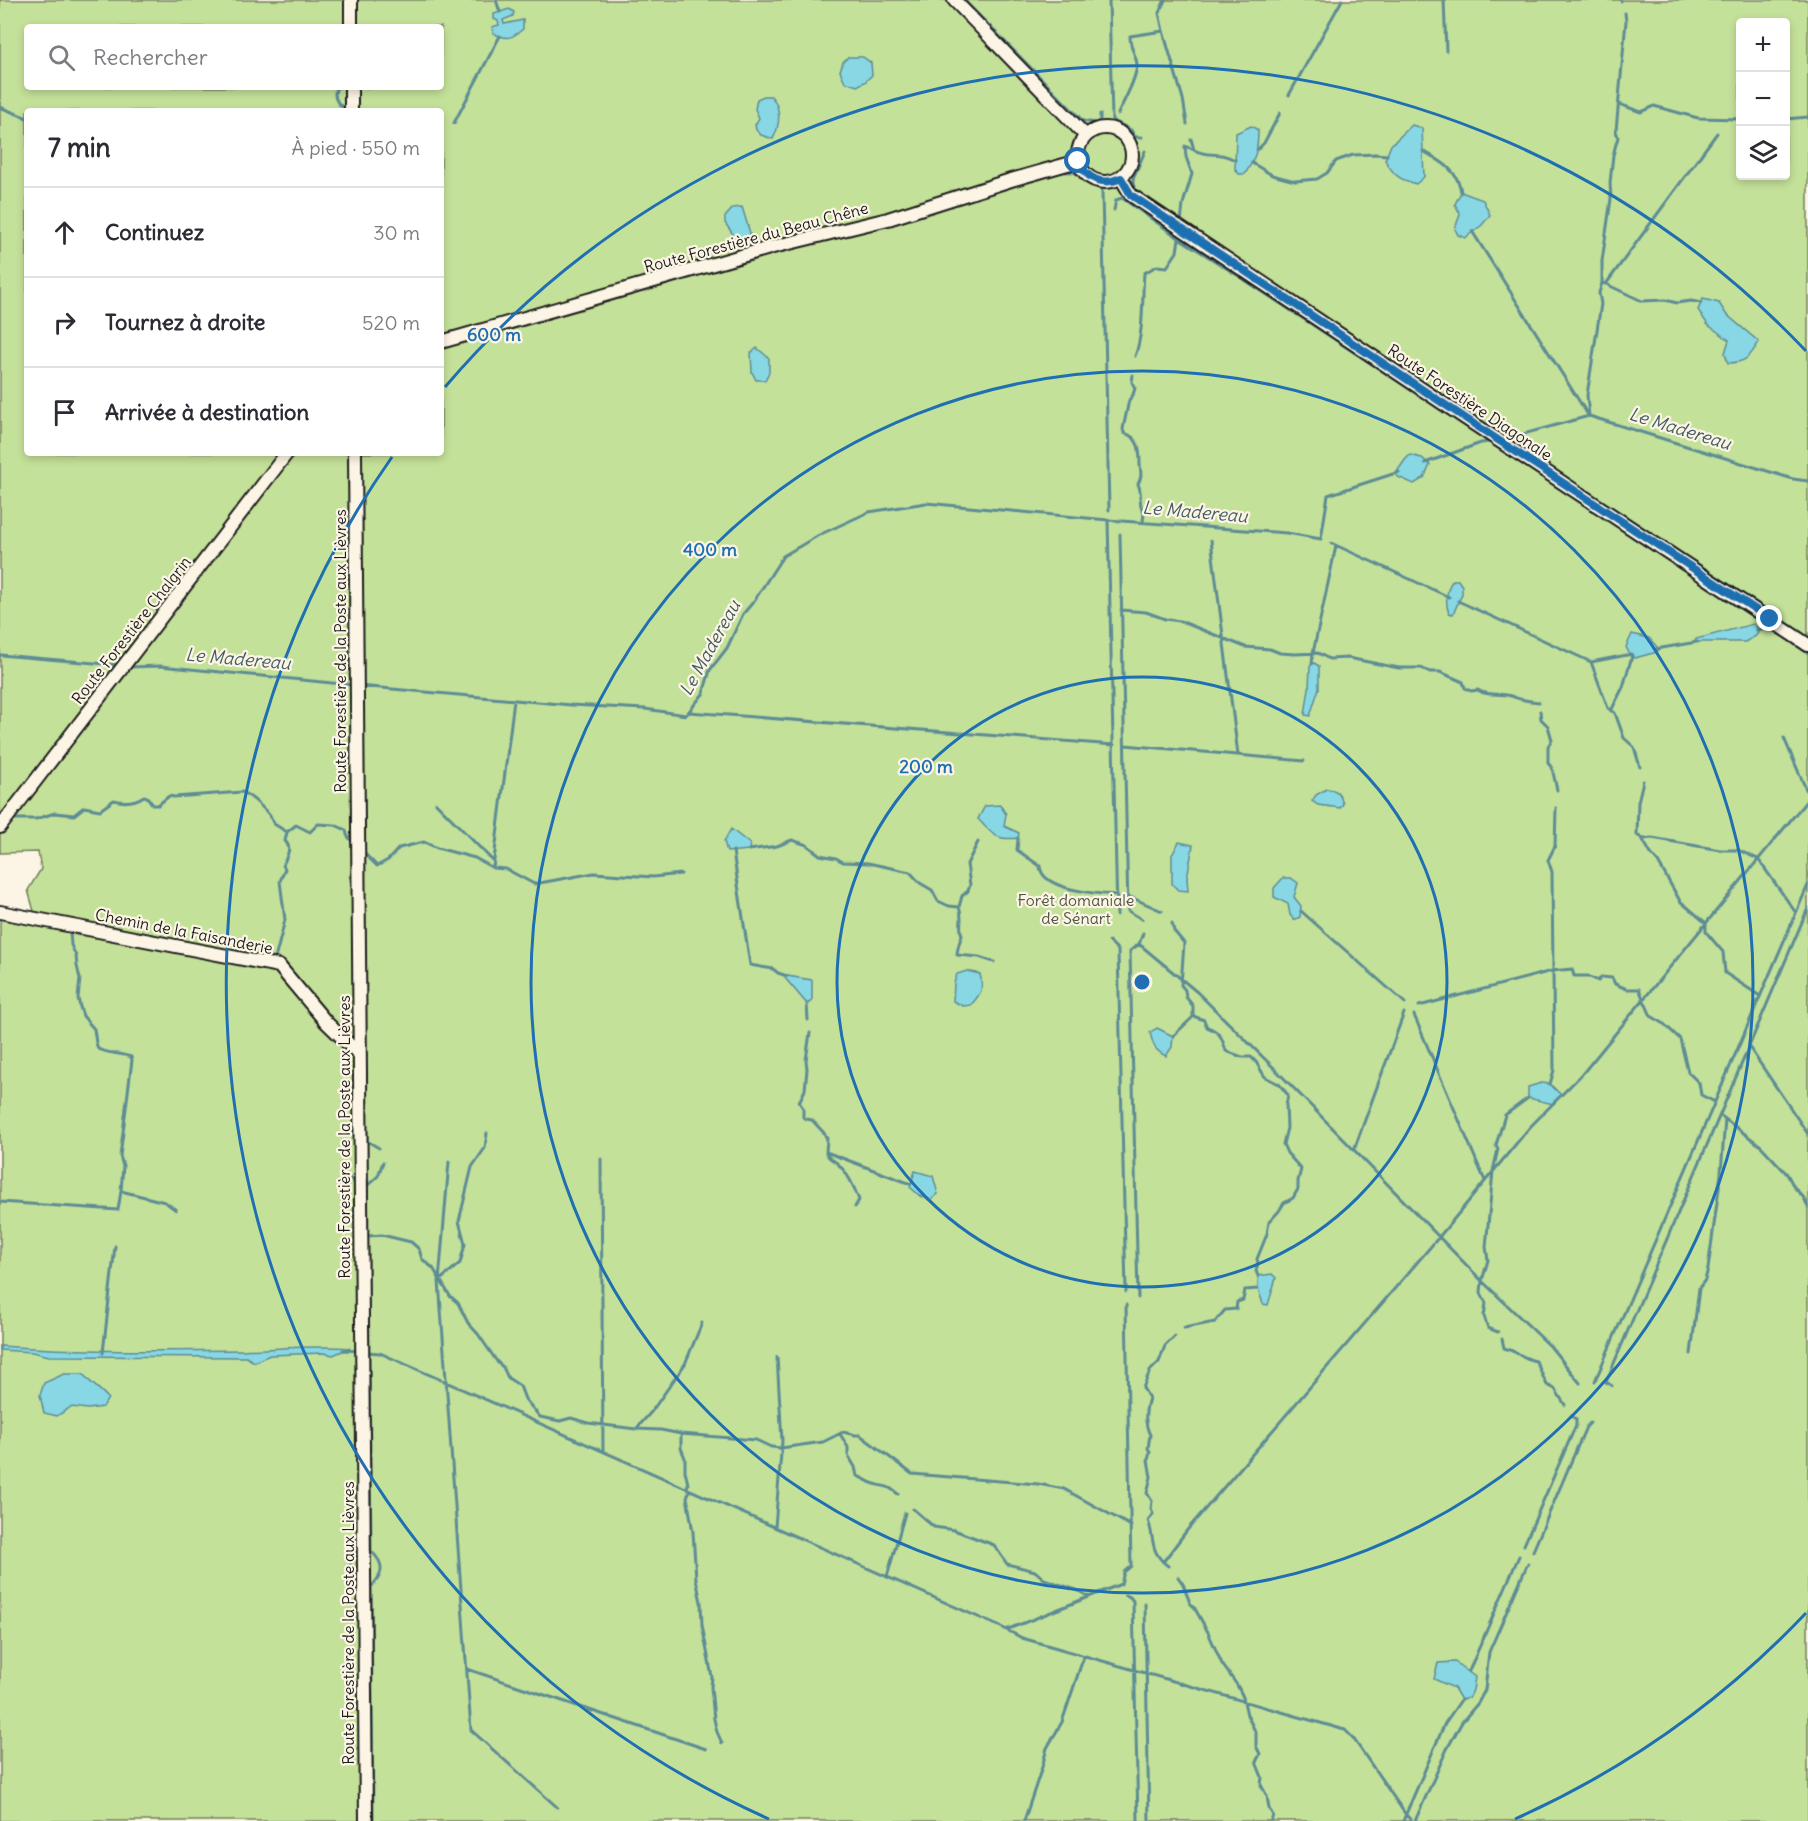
<!DOCTYPE html>
<html lang="fr">
<head>
<meta charset="utf-8">
<style>
  :root { --surface:#fff; --page:#f7f7f7; --text:#2b2b33; --muted:#7c7c81; --line:#e1e1e2 }
  body { margin:0; font-family:Delius,sans-serif; background:var(--page); color:var(--text) }
  .controls { position:absolute; right:18px; top:18px; display:grid; overflow:hidden; border-radius:6px; box-shadow:0 3px 9px #0003 }
  .controls button { width:54px; height:54px; display:grid; place-items:center; padding:0; border:0; border-bottom:2px solid var(--line); background:var(--surface); color:var(--text); font:30px sans-serif }
  .stop { position:absolute; width:18px; height:18px; margin:-14px; border:4px solid #1f6fb2; border-radius:50%; background:#fff }
  .stop.end { background:#1f6fb2; border-color:#fff; box-shadow:0 2px 6px #0008 }
  .list { margin:0; padding:0; list-style:none }
  h2 { display:flex; justify-content:space-between; align-items:center; height:78px; margin:0; padding:0 24px; font-size:26px }
  h2 small { font-size:20px; font-weight:400; color:var(--muted) }
  .list li { display:grid; grid-template-columns:39px 1fr auto; gap:18px; align-items:center; box-sizing:border-box; height:90px; padding:0 24px; border-top:2px solid var(--line) }
  .list b { display:block; font-size:22px; white-space:nowrap }
  .list em { font-size:20px; font-style:normal; color:var(--muted) }
  .icon { flex:none; width:33px; height:33px; fill:none; stroke:currentColor; stroke-width:2; stroke-linecap:round; stroke-linejoin:round }
  .map { position:relative; flex:none; width:1808px; height:1821px; overflow:hidden }
  .search { position:absolute; background:var(--surface); box-shadow:0 3px 9px #0003; left:24px; top:24px; width:420px; height:66px; display:flex; align-items:center; gap:15px; box-sizing:border-box; padding:0 21px; border-radius:6px; color:var(--muted); font-size:22px }
  .panel { position:absolute; background:var(--surface); box-shadow:0 3px 9px #0003; left:24px; top:108px; width:420px; height:348px; border-radius:6px }
  .map>svg:first-child { display:block }
  .green { fill:#c4e199; stroke:#707e5a; stroke-width:1.5; fill-rule:evenodd }
  .water { fill:#88d7e4; stroke:#5d8c94; stroke-width:1.5 }
  .lines { fill:none; stroke-linecap:round; stroke-linejoin:round }
  .stream { stroke:#5d8c94; stroke-width:3 }
  .minor-casing { stroke:#1c1c1c; stroke-width:16 }
  .minor { stroke:#fcf5e5; stroke-width:12 }
  .route { stroke:#1f6fb2; stroke-width:8 }
  .ring { fill:none; stroke:#1f6fb2; stroke-width:3 }
  .labels { text-anchor:middle; stroke-width:4.5; stroke-linejoin:round; paint-order:stroke }
  .street-label { font-size:16px; fill:#1c1c1c; stroke:#fcf5e5 }
  .park-label { font-size:16px; fill:#4e5742; stroke:#fcf5e5 }
  .water-label { font-size:18px; font-style:italic; fill:#425d62; stroke:#fcf5e5 }
  .centre { fill:#1f6fb2; stroke:#fcf5e5; stroke-width:3 }
  .ring-label { font-size:18px; text-anchor:middle; font-weight:bold; fill:#1f6fb2; stroke:#fcf5e5; stroke-width:4.5; stroke-linejoin:round; paint-order:stroke }
</style>
</head>
<body>
<div class="map">
<svg width="1808" height="1821" viewBox="0 0 1808 1821">
  <rect width="100%" height="100%" fill="#fcf5e5"/>
  <filter id="ink" filterUnits="userSpaceOnUse"><feTurbulence type="fractalNoise" baseFrequency=".0167" numOctaves="2"/><feDisplacementMap in="SourceGraphic" scale="12" xChannelSelector="R" yChannelSelector="G"/><feConvolveMatrix kernelMatrix="1 2 1 2 8 2 1 2 1" color-interpolation-filters="sRGB"/></filter>
  <g filter="url(#ink)">
    <path class="green" d="M0,0H1808V1821H0V912L36,918L28,890L41,869L38,852L0,853ZM1740,22H1786V176H1740ZM27,27H441V87H27ZM27,111H441V453H27Z"/>
    <path class="water" d="M509,9L514,12L513,16L503,20L504,24L523,20V29C511,39 507,40 493,33L492,27L499,25L498,21L494,19V14Z
      M848,57H863L871,63L872,75L865,82L857,86L845,82L840,71L843,62Z
      M764,96H771C782,108 780,125 773,139L761,135L756,130L755,125L759,118L755,109L757,99Z
      M1412,125L1422,128L1424,177L1416,184C1399,179 1394,176 1385,160L1391,145Z
      M1251,126L1258,130C1258,150 1256,157 1245,174H1239L1235,169L1236,133Z
      M1461,192L1483,200L1490,215L1482,225L1465,238L1458,235L1455,229L1460,214L1455,204Z
      M742,207L750,233L747,240L742,243L737,240L725,223V217L733,208Z
      M1703,299L1719,303L1726,314L1759,342C1750,356 1747,363 1728,363L1725,353L1729,340L1708,325L1698,310Z
      M757,348L769,358V372L765,380H756L752,372L751,353Z
      M1410,455L1422,458L1430,465L1424,478L1414,484L1398,477L1396,473L1405,460Z
      M1453,580H1458L1462,586V594L1453,614L1449,613C1445,605 1446,588 1453,580Z
      M1753,624L1759,630L1756,636L1745,642H1695L1696,639Z
      M1632,634L1649,638L1659,649L1657,652L1635,658L1631,657L1626,647Z
      M1314,663L1319,666V688L1310,716L1305,715L1309,688L1310,666Z
      M1326,789C1337,789 1340,793 1343,804L1340,808L1318,805L1312,801L1316,795Z
      M1000,805L1006,814L1004,826L1019,833L1018,838C996,841 992,834 978,819L985,806Z
      M731,829L750,844L749,850L727,852L724,841Z
      M1179,842L1193,845L1187,878L1188,891L1178,890L1172,884V855Z
      M1283,878H1291L1298,883L1294,897L1301,906L1300,917L1294,920L1290,915L1288,904L1274,897V888Z
      M967,971L980,974C984,990 981,993 971,1005L963,1006L953,1001L954,983L957,974Z
      M787,976L812,980V1001L807,1004L785,978Z
      M1157,1028L1173,1036L1172,1047L1166,1056C1154,1050 1153,1045 1150,1032Z
      M1541,1083L1550,1084L1561,1095L1553,1104L1528,1098V1087Z
      M915,1171L933,1176L938,1194L931,1200L920,1196L910,1187Z
      M1272,1274L1276,1278L1268,1305L1263,1304L1258,1289V1276Z
      M0,1346C80,1352 160,1351 240,1350C277,1349 314,1345 350,1348L333,1355L323,1353L270,1355L254,1362L246,1357L49,1356L32,1352L0,1350Z
      M64,1374H83C91,1384 100,1389 108,1398L103,1407L88,1409L71,1407L57,1416L44,1413L40,1395L44,1383Z
      M1455,1662L1475,1677L1473,1690L1470,1697L1461,1700L1454,1688L1434,1679L1438,1663Z"/>
    <g class="lines">
      <path class="stream" d="M345,0V27
        M496,0L500,12
        M964,0L1083,121L1096,123L1100,120V114
        M1109,0L1112,120L1131,130L1135,137H1142
        M1165,0L1159,13L1163,31L1183,99L1187,124
        M1444,0L1446,51
        M1621,0V1
        M337,87C332,97 337,104 346,109
        M366,87L367,88
        M1289,95L1342,0
        M1619,104L1641,112L1654,106L1698,118L1740,119
        M0,107L27,118
        M1118,114C1124,100 1137,78 1137,64C1136,54 1130,50 1130,36L1163,31
        M1786,119L1808,117
        M454,123L500,36
        M1191,139L1194,150C1210,158 1217,150 1235,160
        M1258,149L1264,143L1280,113
        M1423,151C1441,161 1458,170 1461,192
        M1252,163L1272,175L1295,181L1317,179L1327,173L1336,161L1353,155L1375,154L1387,155
        M1066,172C1078,170 1094,183 1102,191L1109,510
        M1138,194L1133,186V179L1145,151
        M1114,210L1116,200L1122,198L1179,238L1245,280L1808,653
        M1181,223L1183,204L1192,174L1186,157L1185,146L1194,150
        M1472,231L1588,415
        M1602,283L1606,284L1717,133
        M1606,284L1642,301L1665,300L1677,303L1691,301L1701,303
        M1135,356C1144,333 1142,299 1144,273L1157,266L1167,267L1177,252L1179,238
        M1133,375L1132,382L1135,388L1133,395L1129,400L1123,429L1124,433C1140,437 1140,452 1140,465C1141,473 1142,477 1138,484C1144,495 1136,500 1144,513L1143,522
        M1419,380L1808,637
        M1589,416L1587,395L1601,304L1599,293L1602,283V261L1611,199L1610,183L1613,155L1618,137L1616,131L1626,21L1625,13
        M1509,438L1589,416L1793,479L1808,481
        M1425,463L1481,443L1489,442
        M1108,520L1117,915
        M1120,534L1128,911L1142,919
        M1211,540L1238,755
        M1331,543L1449,597
        M1458,601L1591,662L1608,708L1615,713L1624,738L1634,747L1640,767
        M1121,610L1146,612L1165,619L1180,621L1245,647L1270,649L1280,653L1295,654L1318,653L1329,659L1348,658L1399,668H1421L1430,672H1440L1463,682L1465,688L1471,691L1478,690C1487,697 1500,692 1511,696C1520,700 1529,701 1539,702
        M1757,630L1769,628
        M1656,649L1697,642
        M0,655L118,665
        M1591,662L1632,654
        M1312,664L1313,653L1336,546
        M129,667L160,666L352,685
        M359,686L571,705L645,709L686,715L703,694L710,670L727,648L743,614L754,601L783,556L819,535L869,512L926,503L1108,520L1287,533L1321,539L1328,495L1399,472
        M1540,711L1541,719L1548,726L1552,740L1548,746V763L1552,768L1557,790
        M1611,711L1623,687L1632,656
        M363,712V686
        M689,712L1114,745
        M1784,738L1808,794
        M1125,745L1304,761
        M1643,781L1638,802L1637,835L1643,839L1652,838L1720,850H1738L1758,859L1796,913
        M436,803L494,862
        M12,819H36L55,813L74,815L84,807L100,810L114,800C125,803 135,802 144,796L147,797L153,805H158L169,796L174,797L242,792C251,796 272,814 274,824L287,832L296,825L310,832L318,824L335,825L346,830L347,835L353,843
        M1018,838L1017,850L1040,866C1041,890 1099,894 1117,895
        M1643,840L1651,854L1658,862L1680,901L1706,923V932L1723,952L1725,973L1760,996
        M749,850L777,846L792,840L807,845L820,855L836,858L843,862L868,863L910,872L920,883L932,890L938,901L949,906L959,907L962,896L968,891L970,885L967,864L978,842
        M733,851L750,965L773,969L778,973L787,976
        M363,852L377,866L388,860L399,848L424,842L437,848L475,858L493,868L506,869L534,884L594,873L653,877L681,874
        M493,868L514,700
        M1128,896L1162,911
        M959,907C964,920 958,924 962,936C960,939 957,951 957,955L979,957L994,962
        M1301,911L1405,1003
        M1172,923L1174,931L1184,943L1181,985L1185,990L1186,997L1193,1006V1016L1204,1020L1207,1027C1221,1032 1222,1038 1226,1051L1242,1057H1251L1256,1062L1265,1077L1279,1084L1288,1095L1286,1105L1287,1128L1283,1144L1287,1153L1301,1169L1298,1181V1189L1293,1198L1284,1203L1279,1211L1269,1222L1267,1234L1257,1259L1258,1263L1256,1271L1258,1276
        M70,932L71,945L76,956L77,966L80,979L78,998L80,1007L83,1016L94,1029L96,1043L98,1049C109,1054 120,1053 131,1057L132,1060L120,1156L123,1166L121,1191
        M1143,933L1139,944L1197,992L1273,1067L1482,1281L1550,1346L1580,1383
        M1109,941L1118,950L1126,1292
        M275,959L285,920L280,881L285,869L283,865C286,857 293,848 285,841L287,832
        M807,1004L808,1020
        M1419,1006L1552,971L1572,969L1574,976H1588L1598,981L1601,977L1612,978L1615,984L1627,989H1639L1651,1016L1663,1023L1680,1039L1688,1072L1699,1083L1701,1095L1715,1102
        M1414,1015L1485,1181
        M810,1033L806,1060L807,1069L805,1090L799,1102L803,1108V1117L806,1119L812,1120L824,1133L827,1139L826,1152L911,1184
        M1173,1036L1193,1017
        M1749,1047L1808,1134
        M1550,1084L1554,1070L1552,872L1548,860L1555,846L1556,808
        M366,1097L367,1141L379,1148
        M1721,1116L1761,1146L1787,1174L1794,1187L1804,1198L1808,1207
        M1354,1150L1404,1013
        M826,1153C829,1160 835,1160 840,1166C848,1174 855,1189 859,1200L855,1207
        M601,1159L603,1451
        M449,1162L439,1281L471,1730L557,1807
        M344,1173L355,1183
        M0,1202L118,1210L121,1191L165,1202L176,1210
        M368,1236L382,1235L411,1242L419,1249L422,1259L433,1268L450,1296L458,1303L468,1323L478,1334L498,1363L503,1367L508,1378L520,1386L525,1399L540,1417L560,1421L571,1418L588,1423L636,1429L661,1430L681,1434L756,1440L771,1447L781,1448L823,1442L843,1432L855,1435H860L912,1474L1038,1484L1064,1489L1131,1526
        M439,1281L460,1263L465,1244L459,1221L472,1167L485,1148L487,1133
        M1138,1298L1130,951L1139,944
        M1184,1328L1215,1322L1225,1310L1236,1309L1237,1302L1243,1300L1245,1290L1258,1289
        M1498,1332L1488,1328L1484,1316L1486,1303L1481,1293L1482,1281L1488,1260L1486,1247L1493,1171L1498,1149L1496,1145L1505,1115L1528,1098
        M1502,1339L1504,1348C1516,1351 1524,1359 1536,1361L1547,1385L1555,1389L1565,1405
        M343,1350L360,1351
        M367,1352L380,1353L1003,1628L1022,1638L1345,1730L1353,1738L1406,1815L1412,1821
        M103,1353L115,1246
        M1691,1354L1699,1288L1705,1280L1708,1269L1721,1173L1725,1119
        M1595,1381L1808,885
        M1612,1386L1606,1382L1808,908
        M637,1428L652,1411L685,1364L702,1323
        M681,1434V1448L685,1458V1471L688,1484L687,1488
        M840,1434L848,1447V1455L855,1467L857,1476C864,1478 869,1483 875,1484C887,1488 886,1484 898,1494
        M690,1490L687,1497L693,1532L696,1579L701,1602L702,1625L712,1677L711,1687L714,1719L717,1732L722,1743
        M913,1509L934,1527L954,1530L994,1545L1007,1564L1035,1571L1044,1579L1079,1591L1089,1597
        M775,1527L782,1441L777,1357
        M1524,1545L1576,1425V1419L1571,1416
        M1533,1551L1586,1427L1590,1423
        M1163,1562L1188,1529L1439,1237L1530,1127L1583,1073L1808,799
        M1168,1566C1149,1552 1155,1539 1148,1520L1153,1514L1151,1509L1152,1501L1147,1493L1151,1477L1148,1460L1150,1452L1148,1448L1150,1435C1144,1423 1145,1410 1149,1398L1143,1388L1150,1371L1159,1362L1165,1346L1175,1336
        M887,1577L905,1513
        M1178,1577L1183,1584L1190,1603L1194,1607L1208,1632L1222,1664L1237,1685L1243,1697L1247,1715L1256,1733V1746L1260,1754L1256,1762L1262,1777L1261,1785L1267,1796L1269,1809L1273,1815L1271,1821
        M359,1586V1584C343,1570 349,1563 359,1550
        M1125,1595L1130,1597L1133,1601L1138,1821
        M1145,1604L1149,1821
        M1006,1630L1121,1584L1124,1572L1131,1566L1126,1305
        M467,1669L706,1749
        M1469,1671L1519,1556
        M373,1821L371,1587C384,1574 385,1564 371,1551L367,1186L378,1176L383,1162
        M1024,1821L1042,1767L1047,1748L1062,1722L1084,1656
        M1403,1821L1445,1723L1461,1700
        M1415,1821L1447,1749L1462,1722L1478,1703L1485,1690L1489,1652L1528,1563"/>
      <g class="minor-casing">
        <path id="minor" d="M351,0V27
          M954,0L1085,135
          M351,87V111
          M1078 155a27 27 0 1 1 54 0a27 27 0 1 1-54 0Z
          M1121,178L1131,195L1495,438L1808,645
          M441,342L773,247L888,219L1011,180L1078,161
          M355,453L366,1821
          M0,827L287,453
          M0,912L279,966L326,1022L360,1055"/>
      </g>
      <use href="#minor" class="minor"/>
    </g>
  </g>
  <g class="lines" filter="url(#ink)">
    <path class="route" d="M1078,161C1087,180 1103,186 1121,178L1131,195L1495,438L1770,619"/>
  </g>
  <g class="ring">
    <circle cx="1142" cy="982" r="305"/>
    <circle cx="1142" cy="982" r="611"/>
    <path d="M1806 1613A916 916 0 0 1 1515 1819M769 1819A916 916 0 0 1 392 457M445 387A916 916 0 0 1 1806 351"/>
  </g>
  <g class="labels">
    <g class="street-label">
      <text transform="translate(756 237) rotate(-15)" y="6">Route Forestière du Beau Chêne</text>
      <text transform="translate(1470 402) rotate(34)" y="6">Route Forestière Diagonale</text>
      <text transform="translate(131 630) rotate(-52)" y="6">Route Forestière Chalgrin</text>
      <text transform="translate(340 651) rotate(-90)" y="6">Route Forestière de la Poste aux Lièvres</text>
      <text transform="translate(184 931) rotate(11)" y="6">Chemin de la Faisanderie</text>
      <text transform="translate(344 1137) rotate(-90)" y="6">Route Forestière de la Poste aux Lièvres</text>
      <text transform="translate(348 1623) rotate(-90)" y="6">Route Forestière de la Poste aux Lièvres</text>
    </g>
    <g class="park-label">
      <text x="1076" y="906">Forêt domaniale<tspan x="1076" dy="18">de Sénart</tspan></text>
    </g>
    <g class="water-label">
      <text transform="translate(1680 429) rotate(17)" y="6">Le Madereau</text>
      <text transform="translate(1195 512) rotate(5)" y="6">Le Madereau</text>
      <text transform="translate(710 648) rotate(-61)" y="6">Le Madereau</text>
      <text transform="translate(238 659) rotate(5)" y="6">Le Madereau</text>
    </g>
  </g>
  <circle cx="1142" cy="982" r="9" class="centre"/>
  <g class="ring-label">
    <text x="494" y="341">600 m</text>
    <text x="710" y="556">400 m</text>
    <text x="926" y="773">200 m</text>
  </g>
</svg>
<div class="controls">
<button>+</button>
<button>−</button>
<button><svg class="icon" aria-label="layers" viewBox="0 0 24 24"><path d="M12 4l9 5-9 5-9-5zM3 14l9 5 9-5"/></svg></button>
</div>
<div class="stop" style="left:1078px;top:161px"></div>
<div class="stop end" style="left:1770px;top:619px"></div>
<div class="search"><svg class="icon" aria-label="search" viewBox="0 0 24 24"><circle cx="10" cy="10" r="6"/><path d="M15 15l6 6"/></svg>Rechercher</div>
<section class="panel">
<h2>7 min<small>À pied · 550 m</small></h2>
<ul class="list">
<li><svg class="icon" aria-label="ahead" viewBox="0 0 24 24"><path d="M12 20V5M6 11l6-6 6 6"/></svg><div><b>Continuez</b></div><em>30 m</em></li>
<li><svg class="icon" aria-label="right" viewBox="0 0 24 24"><path d="M7 20v-9h11M14 6l5 5-5 5"/></svg><div><b>Tournez à droite</b></div><em>520 m</em></li>
<li><svg class="icon" aria-label="arrive" viewBox="0 0 24 24"><path d="M6 21V4h12l-3 4 3 4H6"/></svg><div><b>Arrivée à destination</b></div></li>
</ul>
</section>
</div>
</body>
</html>
